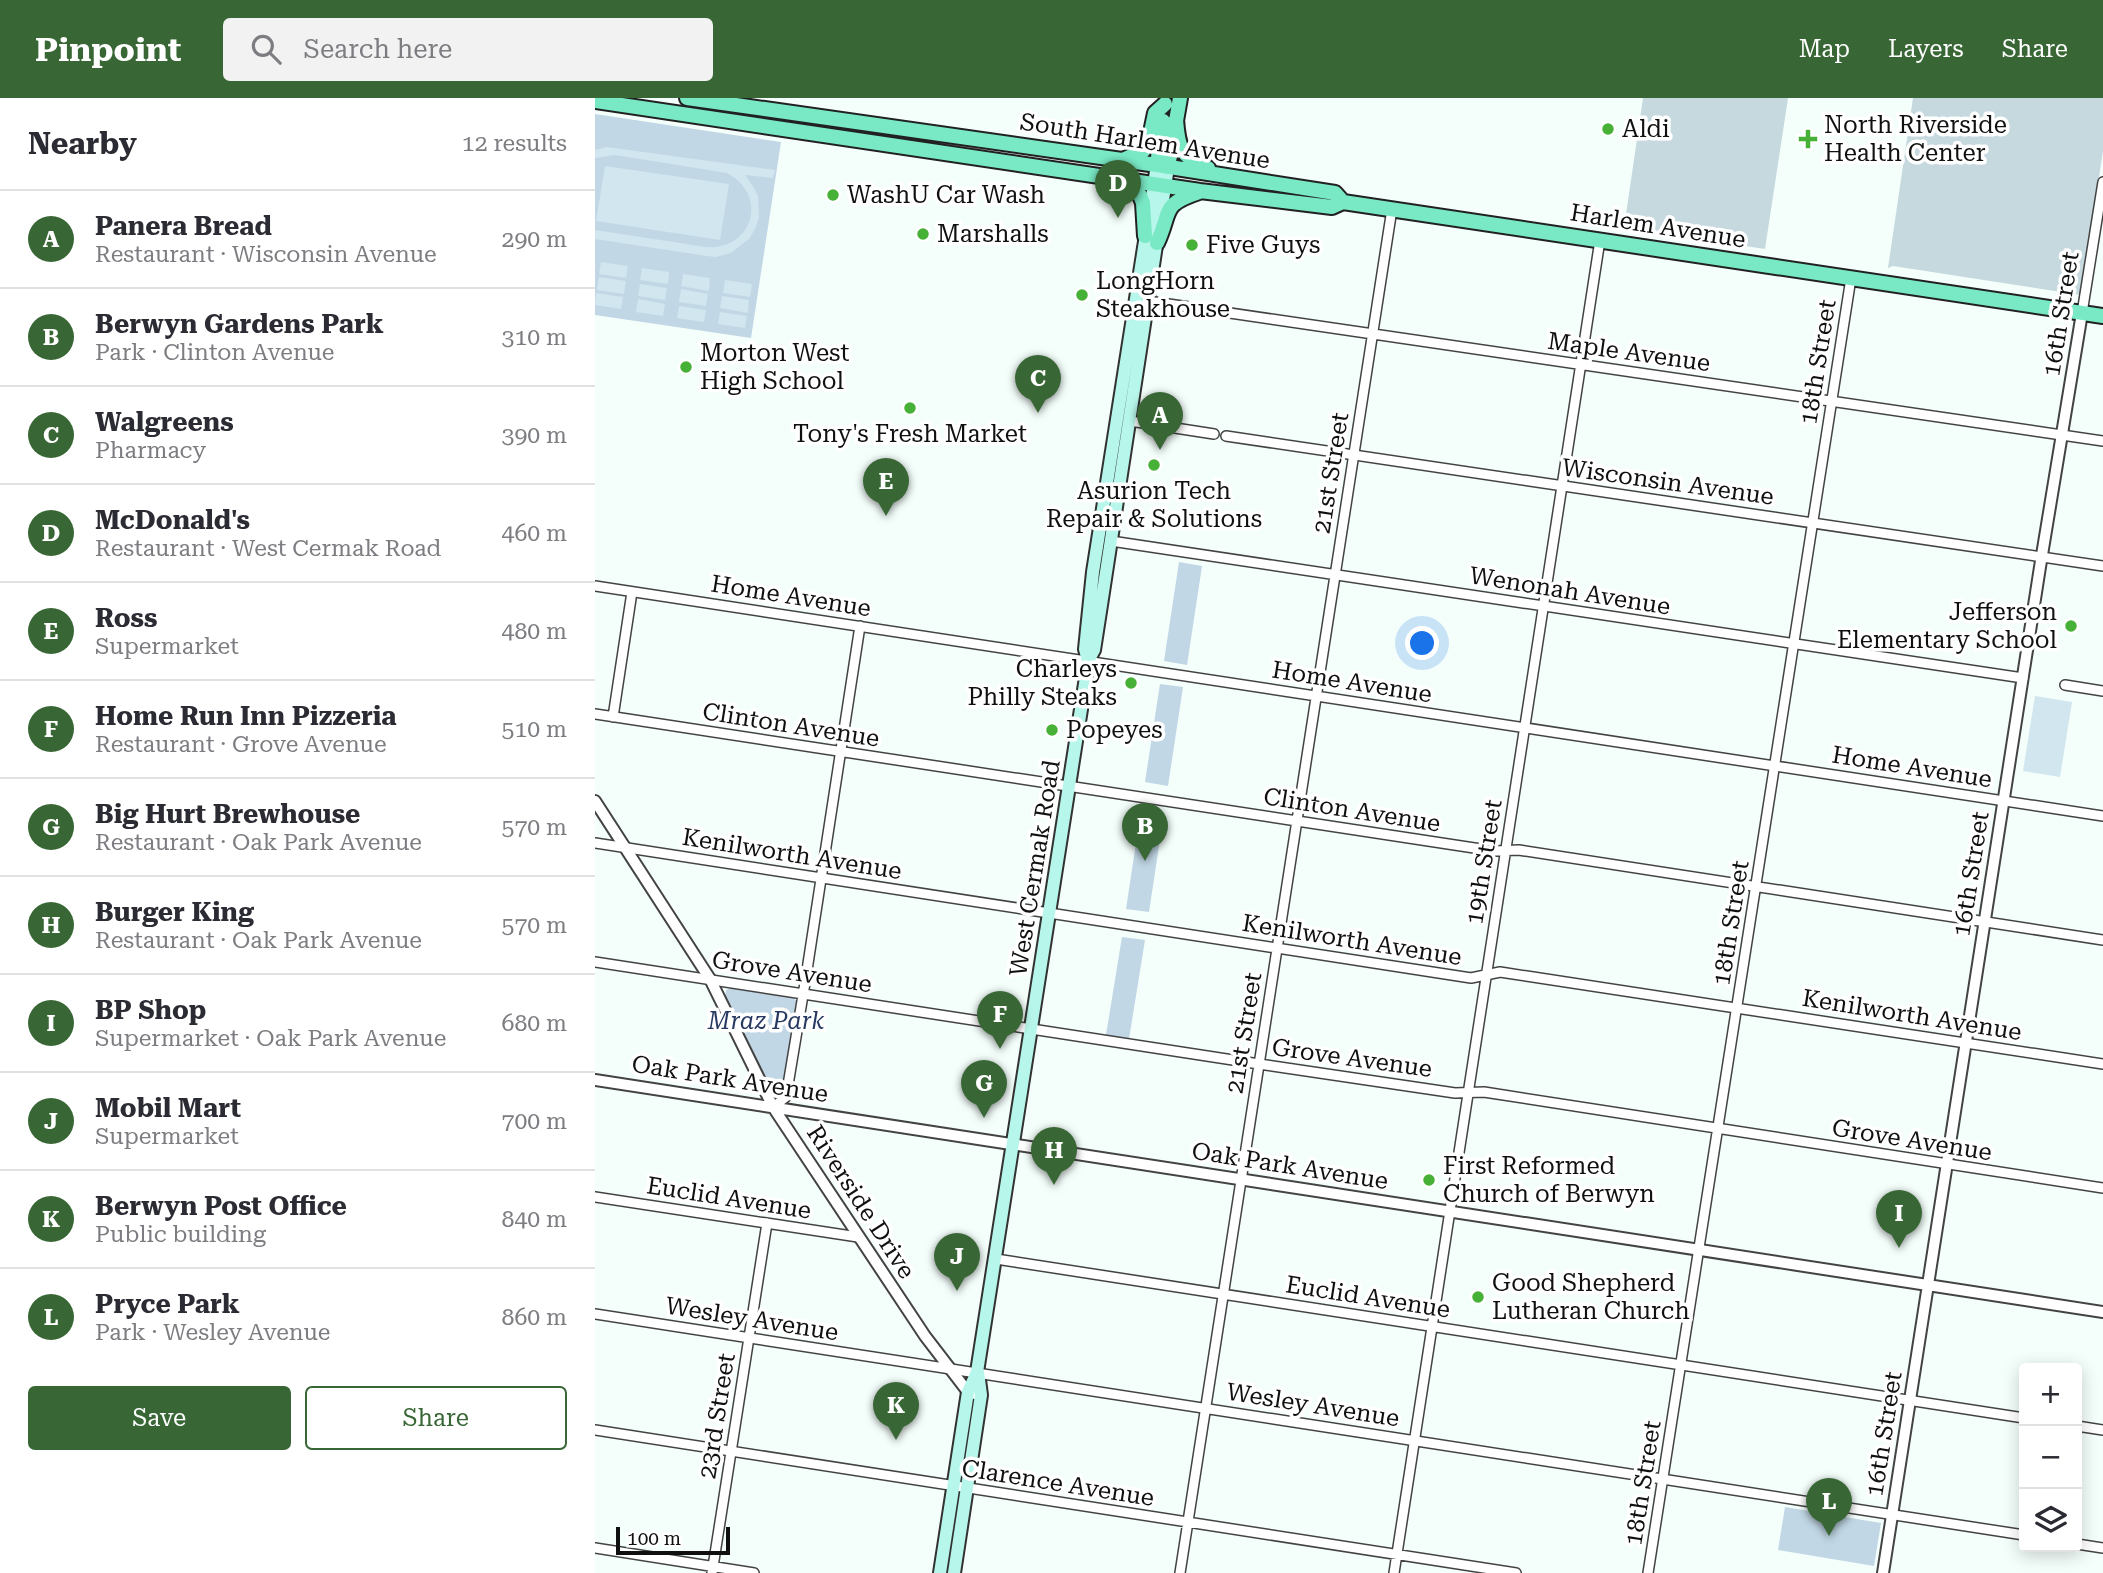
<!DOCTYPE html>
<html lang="en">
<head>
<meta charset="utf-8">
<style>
  :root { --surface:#fff; --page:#f2f2f3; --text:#2b2b33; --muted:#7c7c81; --line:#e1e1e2; --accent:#386735 }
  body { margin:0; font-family:"Roboto Serif",serif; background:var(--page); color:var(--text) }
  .controls { position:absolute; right:21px; bottom:21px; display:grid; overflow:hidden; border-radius:7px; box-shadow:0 4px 18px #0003 }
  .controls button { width:63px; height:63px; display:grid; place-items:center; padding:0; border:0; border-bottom:2px solid var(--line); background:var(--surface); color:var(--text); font:35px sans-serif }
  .scale { position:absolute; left:21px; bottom:18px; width:114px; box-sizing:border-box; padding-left:7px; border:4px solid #101010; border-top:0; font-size:19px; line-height:24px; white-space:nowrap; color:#101010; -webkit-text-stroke:5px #fff; paint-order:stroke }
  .you { position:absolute; left:828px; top:546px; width:24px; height:24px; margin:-18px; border:5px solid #fff; border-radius:50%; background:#1a73e8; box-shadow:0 0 0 10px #1a73e833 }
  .badge { display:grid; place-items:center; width:46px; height:46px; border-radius:50%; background:var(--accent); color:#fff; font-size:23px; font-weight:700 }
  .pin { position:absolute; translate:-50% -58px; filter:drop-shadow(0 2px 4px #0008) }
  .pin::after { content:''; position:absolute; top:37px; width:24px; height:21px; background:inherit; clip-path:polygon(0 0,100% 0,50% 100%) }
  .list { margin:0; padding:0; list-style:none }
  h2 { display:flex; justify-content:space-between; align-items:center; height:91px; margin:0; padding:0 28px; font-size:30px }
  h2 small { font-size:23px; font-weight:400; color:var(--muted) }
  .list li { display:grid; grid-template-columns:46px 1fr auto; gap:21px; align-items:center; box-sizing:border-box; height:98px; padding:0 28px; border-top:2px solid var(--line) }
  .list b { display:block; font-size:26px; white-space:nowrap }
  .list p { margin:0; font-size:23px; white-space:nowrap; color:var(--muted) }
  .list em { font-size:23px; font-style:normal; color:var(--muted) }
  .actions { display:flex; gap:14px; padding:21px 28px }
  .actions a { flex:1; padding:16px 0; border:2px solid var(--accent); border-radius:7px; text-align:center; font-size:24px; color:var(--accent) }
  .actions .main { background:var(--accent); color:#fff }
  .icon { flex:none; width:38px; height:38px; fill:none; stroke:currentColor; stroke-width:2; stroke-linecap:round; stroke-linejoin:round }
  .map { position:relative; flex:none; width:1508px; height:1475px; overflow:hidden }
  header { display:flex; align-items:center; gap:42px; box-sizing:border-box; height:98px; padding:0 35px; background:var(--accent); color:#fff }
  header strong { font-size:33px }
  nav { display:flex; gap:38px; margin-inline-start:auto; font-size:24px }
  .search { width:490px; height:63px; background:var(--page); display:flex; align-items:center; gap:18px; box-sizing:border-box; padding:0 24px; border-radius:7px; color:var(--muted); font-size:26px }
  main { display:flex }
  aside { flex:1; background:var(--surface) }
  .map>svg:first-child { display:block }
  .green { fill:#c1d7e5 }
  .cemetery { fill:#c6d9df }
  .pitch { fill:#d1e6ee }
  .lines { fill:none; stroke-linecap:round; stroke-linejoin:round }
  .minor-casing { stroke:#434343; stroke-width:12 }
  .tertiary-casing { stroke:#434343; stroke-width:14 }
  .secondary-casing { stroke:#323232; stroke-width:16 }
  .primary-casing { stroke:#212121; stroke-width:18 }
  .minor { stroke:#fff; stroke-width:9 }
  .tertiary { stroke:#fff; stroke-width:10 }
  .secondary { stroke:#b7f6ea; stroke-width:12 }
  .primary { stroke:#79e9c5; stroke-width:14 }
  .poi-dot { fill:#47b137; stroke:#fff; stroke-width:2.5 }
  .labels { text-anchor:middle; stroke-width:7; stroke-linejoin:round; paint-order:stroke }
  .poi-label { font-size:24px; fill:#101010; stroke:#fff; text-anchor:start }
  .street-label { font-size:24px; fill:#101010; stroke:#fff }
  .park-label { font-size:24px; font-style:italic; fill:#273861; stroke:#fff }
</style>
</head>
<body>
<header>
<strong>Pinpoint</strong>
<div class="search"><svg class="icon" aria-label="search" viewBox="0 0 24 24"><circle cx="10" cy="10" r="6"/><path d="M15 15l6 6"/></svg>Search here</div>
<nav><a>Map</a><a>Layers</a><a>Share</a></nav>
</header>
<main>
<aside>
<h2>Nearby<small>12 results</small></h2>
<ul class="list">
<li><span class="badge">A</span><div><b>Panera Bread</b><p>Restaurant · Wisconsin Avenue</p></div><em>290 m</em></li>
<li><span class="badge">B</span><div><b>Berwyn Gardens Park</b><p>Park · Clinton Avenue</p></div><em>310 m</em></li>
<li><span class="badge">C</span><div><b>Walgreens</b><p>Pharmacy</p></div><em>390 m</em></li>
<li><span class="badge">D</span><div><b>McDonald's</b><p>Restaurant · West Cermak Road</p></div><em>460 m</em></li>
<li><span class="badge">E</span><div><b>Ross</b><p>Supermarket</p></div><em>480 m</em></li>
<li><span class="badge">F</span><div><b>Home Run Inn Pizzeria</b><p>Restaurant · Grove Avenue</p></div><em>510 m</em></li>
<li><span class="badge">G</span><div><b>Big Hurt Brewhouse</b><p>Restaurant · Oak Park Avenue</p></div><em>570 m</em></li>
<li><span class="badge">H</span><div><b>Burger King</b><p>Restaurant · Oak Park Avenue</p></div><em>570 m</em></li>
<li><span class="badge">I</span><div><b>BP Shop</b><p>Supermarket · Oak Park Avenue</p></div><em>680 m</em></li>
<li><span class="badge">J</span><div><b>Mobil Mart</b><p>Supermarket</p></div><em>700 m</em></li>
<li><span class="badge">K</span><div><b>Berwyn Post Office</b><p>Public building</p></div><em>840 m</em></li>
<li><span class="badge">L</span><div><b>Pryce Park</b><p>Park · Wesley Avenue</p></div><em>860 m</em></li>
</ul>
<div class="actions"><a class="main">Save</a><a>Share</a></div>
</aside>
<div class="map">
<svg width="1508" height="1475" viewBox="0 0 1508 1475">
  <rect width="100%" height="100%" fill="#f4fefb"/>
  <path class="green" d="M0,16L186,44L156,240L0,217Z
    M584,464L607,468L592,567L569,563Z
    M565,586L588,589L573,688L550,684Z
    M546,712L569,715L554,814L531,811Z
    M527,839L550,842L534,941L511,937Z
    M136,890L196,899L201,902L202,907L187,995L184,1000C168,992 139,919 130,899L131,892Z
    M1190,1409L1286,1425L1279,1468L1183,1452Z"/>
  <path class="cemetery" d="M1048,0H1193L1170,151L1029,130Z
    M1318,0H1508V53L1486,197L1298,168L1293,170Z"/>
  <path class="pitch" d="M12,49L180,72L178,80L150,77L159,90L163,98L164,120L160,131L154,141L136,155L121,159L112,158L0,141V132L111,149C158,153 174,97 132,75L20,57L0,60V52Z
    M10,68L134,86L125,142L1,123Z
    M6,164L33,168L31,180L4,176Z
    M47,170L74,174L73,186L45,182Z
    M88,176L115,180L114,193L86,188Z
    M4,179L31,183L29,196L2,192Z
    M130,182L157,186L155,199L128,195Z
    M45,186L72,190L70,202L43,198Z
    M86,191L113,196L111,208L84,204Z
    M1,195L28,199L26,211L0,207Z
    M127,198L154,202L153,215L125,210Z
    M43,201L70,206L68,218L41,214Z
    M84,208L111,212L109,224L82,220Z
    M125,214L152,218L150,230L123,226Z
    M1440,598L1477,604L1465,679L1428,673Z"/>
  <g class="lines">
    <g class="minor-casing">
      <path id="minor" d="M553,203L1508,343
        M1487,215L1508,84
        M535,323L619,336
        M631,338L1508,468
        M516,443L1428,580
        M0,488L1508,718
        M1470,587L1508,593
        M0,616L899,753L924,752L1508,842
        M18,619L37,494
        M0,745L876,880L905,874L1508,966
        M0,864L664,966L860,995L889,994L1508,1090
        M178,1009L191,999L210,885L265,528
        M0,1099L263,1139
        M401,1161L1429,1320
        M0,1216L1429,1437
        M1482,1328L1508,1332
        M0,1332L921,1475
        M1482,1446L1508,1450
        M0,1450L159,1475
        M117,1475L172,1125
        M585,1475L797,111
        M799,1475L1005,142
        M1053,1475L1256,180"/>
    </g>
    <g class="tertiary-casing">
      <path id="tertiary" d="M0,703L115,881L178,1009L330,1238L373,1294L380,1296
        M0,982L1508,1214
        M1288,1475L1445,469L1487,215"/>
    </g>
    <g class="secondary-casing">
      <path id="secondary" d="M493,563L490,551L498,474L562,67
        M345,1475L373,1294L382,1274L492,573L493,563L499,552L506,507L573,69
        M359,1475L386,1297L383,1274"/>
    </g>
    <g class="primary-casing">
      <path id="primary" d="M92,0L562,67L740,95L748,104
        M0,3L605,93L737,109L748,104L1508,218
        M581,21C583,49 585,59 613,70
        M528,62L548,53L554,44L560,15L570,6
        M562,67L568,23
        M573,69L585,0
        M525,84L545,97L548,105L550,138
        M562,145C577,113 565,107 604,94"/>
    </g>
    <use href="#minor" class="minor"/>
    <use href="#tertiary" class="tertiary"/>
    <use href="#secondary" class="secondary"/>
    <use href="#primary" class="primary"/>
  </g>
  <g class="poi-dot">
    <circle cx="1013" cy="31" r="7"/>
    <path d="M1209.5 30.5h7v7h7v7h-7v7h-7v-7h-7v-7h7z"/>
    <circle cx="238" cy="97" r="7"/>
    <circle cx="328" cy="136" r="7"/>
    <circle cx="597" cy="147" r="7"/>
    <circle cx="487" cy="197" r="7"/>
    <circle cx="91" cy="269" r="7"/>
    <circle cx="315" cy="310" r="7"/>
    <circle cx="559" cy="367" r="7"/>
    <circle cx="1476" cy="528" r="7"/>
    <circle cx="536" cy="585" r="7"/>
    <circle cx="457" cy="632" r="7"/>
    <circle cx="834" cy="1082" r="7"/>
    <circle cx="883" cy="1199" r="7"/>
  </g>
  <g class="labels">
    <g class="poi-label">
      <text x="1229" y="35">North Riverside<tspan x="1229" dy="28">Health Center</tspan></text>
      <text x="1027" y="39">Aldi</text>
      <text x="252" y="105">WashU Car Wash</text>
      <text x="342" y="144">Marshalls</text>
      <text x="611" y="155">Five Guys</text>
      <text x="501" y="191">LongHorn<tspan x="501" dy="28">Steakhouse</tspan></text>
      <text x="105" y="263">Morton West<tspan x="105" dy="28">High School</tspan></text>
      <text x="315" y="344" text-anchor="middle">Tony's Fresh Market</text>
      <text x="559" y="401" text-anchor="middle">Asurion Tech<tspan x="559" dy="28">Repair &amp; Solutions</tspan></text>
      <text x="1462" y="522" text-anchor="end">Jefferson<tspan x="1462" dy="28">Elementary School</tspan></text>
      <text x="522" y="579" text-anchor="end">Charleys<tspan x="522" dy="28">Philly Steaks</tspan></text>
      <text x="471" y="640">Popeyes</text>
      <text x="848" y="1076">First Reformed<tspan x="848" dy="28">Church of Berwyn</tspan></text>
      <text x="897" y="1193">Good Shepherd<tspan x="897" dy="28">Lutheran Church</tspan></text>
    </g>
    <g class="street-label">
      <text transform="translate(550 43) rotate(9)" y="8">South Harlem Avenue</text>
      <text transform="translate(1063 128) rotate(9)" y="8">Harlem Avenue</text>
      <text transform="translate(1466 216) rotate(-81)" y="8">16th Street</text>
      <text transform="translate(1034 254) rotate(8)" y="8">Maple Avenue</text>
      <text transform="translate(1223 264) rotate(-81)" y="8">18th Street</text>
      <text transform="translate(736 375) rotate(-81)" y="8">21st Street</text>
      <text transform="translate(1073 384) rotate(8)" y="8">Wisconsin Avenue</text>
      <text transform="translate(975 493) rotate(9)" y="8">Wenonah Avenue</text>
      <text transform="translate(196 498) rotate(9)" y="8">Home Avenue</text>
      <text transform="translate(757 584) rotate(9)" y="8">Home Avenue</text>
      <text transform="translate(196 627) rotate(9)" y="8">Clinton Avenue</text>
      <text transform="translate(1317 669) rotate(9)" y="8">Home Avenue</text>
      <text transform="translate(757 712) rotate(9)" y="8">Clinton Avenue</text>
      <text transform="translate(197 756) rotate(9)" y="8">Kenilworth Avenue</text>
      <text transform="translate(889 764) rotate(-81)" y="8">19th Street</text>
      <text transform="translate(440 770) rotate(-81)" y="8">West Cermak Road</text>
      <text transform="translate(1376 776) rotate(-81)" y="8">16th Street</text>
      <text transform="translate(1136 825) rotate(-81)" y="8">18th Street</text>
      <text transform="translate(757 842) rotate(9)" y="8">Kenilworth Avenue</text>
      <text transform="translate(197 874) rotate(9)" y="8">Grove Avenue</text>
      <text transform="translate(1317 917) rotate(9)" y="8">Kenilworth Avenue</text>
      <text transform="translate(649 935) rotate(-81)" y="8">21st Street</text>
      <text transform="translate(757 960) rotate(8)" y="8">Grove Avenue</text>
      <text transform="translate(135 981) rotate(9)" y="8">Oak Park Avenue</text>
      <text transform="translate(1317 1042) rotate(9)" y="8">Grove Avenue</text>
      <text transform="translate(695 1068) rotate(9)" y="8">Oak Park Avenue</text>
      <text transform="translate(134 1100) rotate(9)" y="8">Euclid Avenue</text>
      <text transform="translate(266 1104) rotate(57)" y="8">Riverside Drive</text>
      <text transform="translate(773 1199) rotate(9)" y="8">Euclid Avenue</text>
      <text transform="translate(157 1221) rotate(9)" y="8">Wesley Avenue</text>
      <text transform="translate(718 1307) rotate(9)" y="8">Wesley Avenue</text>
      <text transform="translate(122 1318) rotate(-81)" y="8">23rd Street</text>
      <text transform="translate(1289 1336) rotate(-81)" y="8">16th Street</text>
      <text transform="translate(463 1385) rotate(9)" y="8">Clarence Avenue</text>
      <text transform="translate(1048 1385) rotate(-81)" y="8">18th Street</text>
    </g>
    <g class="park-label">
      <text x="171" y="931">Mraz Park</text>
    </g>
  </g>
</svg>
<div class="controls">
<button>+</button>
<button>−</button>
<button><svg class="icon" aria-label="layers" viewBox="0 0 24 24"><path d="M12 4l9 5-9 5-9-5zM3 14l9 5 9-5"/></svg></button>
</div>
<div class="scale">100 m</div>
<div class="you"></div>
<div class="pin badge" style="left:565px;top:352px">A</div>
<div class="pin badge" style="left:550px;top:763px">B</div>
<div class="pin badge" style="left:443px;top:315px">C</div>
<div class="pin badge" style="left:523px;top:120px">D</div>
<div class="pin badge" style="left:291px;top:418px">E</div>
<div class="pin badge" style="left:405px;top:951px">F</div>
<div class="pin badge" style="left:389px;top:1020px">G</div>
<div class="pin badge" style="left:459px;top:1087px">H</div>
<div class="pin badge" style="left:1304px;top:1150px">I</div>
<div class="pin badge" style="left:362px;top:1193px">J</div>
<div class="pin badge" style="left:301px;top:1342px">K</div>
<div class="pin badge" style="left:1234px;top:1438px">L</div>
</div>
</main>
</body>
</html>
